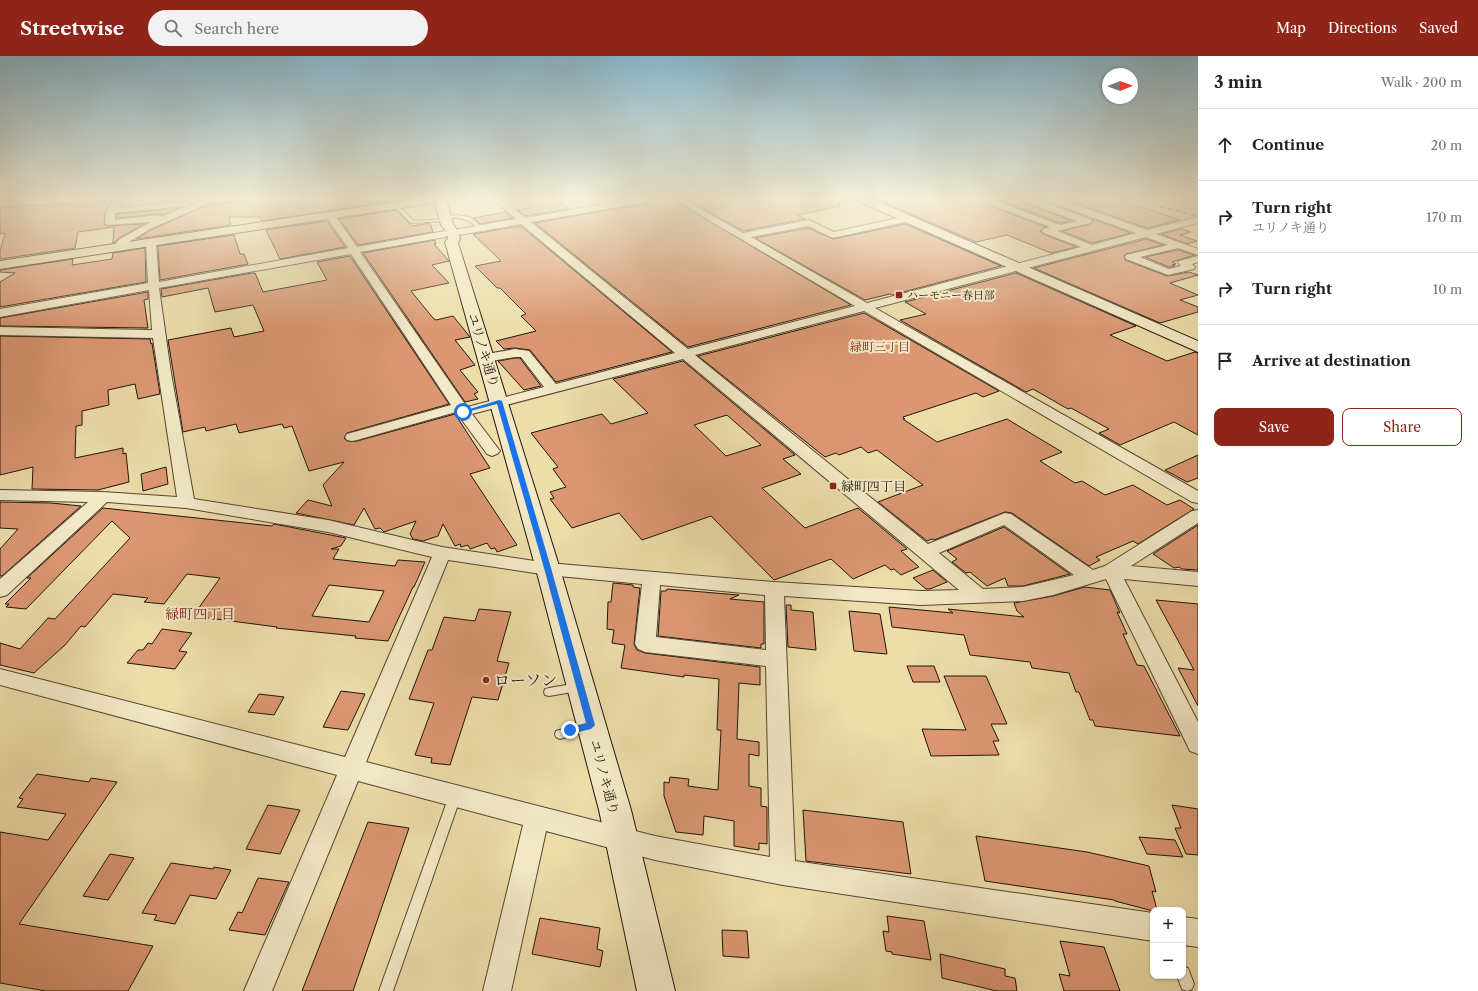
<!DOCTYPE html>
<html lang="en">
<head>
<meta charset="utf-8">
<style>
  :root { --surface:#fff; --page:#f2f2f2; --text:#222; --muted:#767676; --line:#e0e0e0; --accent:#8f2418 }
  body { margin:0; font-family:"Libre Caslon Text","Noto Serif JP",serif; background:var(--page); color:var(--text) }
  .controls { position:absolute; right:12px; bottom:12px; display:grid; overflow:hidden; border-radius:8px; box-shadow:0 1px 3px #0004 }
  .controls button { width:36px; height:36px; display:grid; place-items:center; padding:0; border:0; border-bottom:1px solid var(--line); background:var(--surface); color:var(--text); font:20px sans-serif }
  .compass { position:absolute; left:1102px; top:12px; width:36px; height:36px; border-radius:50%; background:var(--surface); box-shadow:0 1px 3px #0004; rotate:89deg }
  .stop { position:absolute; width:12px; height:12px; margin:-9px; border:3px solid #1a73e8; border-radius:50%; background:#fff }
  .stop.end { background:#1a73e8; border-color:#fff; box-shadow:0 1px 4px #0008 }
  .list { margin:0; padding:0; list-style:none }
  h2 { display:flex; justify-content:space-between; align-items:center; height:52px; margin:0; padding:0 16px; font-size:17px }
  h2 small { font-size:13px; font-weight:400; color:var(--muted) }
  .list li { display:grid; grid-template-columns:26px 1fr auto; gap:12px; align-items:center; box-sizing:border-box; height:72px; padding:0 16px; border-top:1px solid var(--line) }
  .list b { display:block; font-size:15px; white-space:nowrap }
  .list p { margin:0; font-size:13px; white-space:nowrap; color:var(--muted) }
  .list em { font-size:13px; font-style:normal; color:var(--muted) }
  .actions { display:flex; gap:8px; padding:12px 16px }
  .actions a { flex:1; padding:9px 0; border:1px solid var(--accent); border-radius:8px; text-align:center; font-size:14px; color:var(--accent) }
  .actions .main { background:var(--accent); color:#fff }
  .icon { flex:none; width:22px; height:22px; fill:none; stroke:currentColor; stroke-width:2; stroke-linecap:round; stroke-linejoin:round }
  .map { position:relative; flex:none; width:1198px; height:935px; overflow:hidden }
  header { display:flex; align-items:center; gap:24px; box-sizing:border-box; height:56px; padding:0 20px; background:var(--accent); color:#fff }
  header strong { font-size:19px }
  nav { display:flex; gap:22px; margin-inline-start:auto; font-size:14px }
  .search { width:280px; height:36px; background:var(--page); display:flex; align-items:center; gap:10px; box-sizing:border-box; padding:0 14px; border-radius:22px; color:var(--muted); font-size:15px }
  main { display:flex }
  aside { flex:1; background:var(--surface) }
  .map>svg:first-child { display:block }
  .lines { fill:none; stroke-linecap:round; stroke-linejoin:round }
  .stream { stroke:#697967; stroke-width:3 }
  .building { fill:#db9772; stroke:#21140a; fill-rule:evenodd }
  .lane-casing { stroke:#544632; stroke-width:2 }
  .street-casing { stroke:#544632; stroke-width:2 }
  .secondary-casing { stroke:#21140a; stroke-width:2 }
  .highway-casing { stroke:#21140a; stroke-width:2 }
  .lane { fill:#f3e9c7; fill-rule:evenodd }
  .street { fill:#f3e9c7; fill-rule:evenodd }
  .secondary { fill:#f3e9c7; fill-rule:evenodd }
  .highway { fill:#ecdda9; fill-rule:evenodd }
  .rail { stroke:#21140a; stroke-width:1.5; stroke-dasharray:4 4; stroke-linecap:butt }
  .route { fill:#1a73e8 }
  .poi-dot { fill:#8f2418; stroke:#f3e9c7; stroke-width:1.5 }
  .labels { text-anchor:middle; stroke-width:4; stroke-linejoin:round; paint-order:stroke }
  .far-poi-label { font-size:11px; fill:#21140a; stroke:#f3e9c7; text-anchor:start }
  .far-neighbourhood-label { font-size:12px; fill:#7a1f14; stroke:#f3e9c7 }
  .street-label { font-size:13px; fill:#21140a; stroke:#f3e9c7 }
  .poi-label { font-size:13px; fill:#21140a; stroke:#f3e9c7; text-anchor:start }
  .neighbourhood-label { font-size:14px; fill:#7a1f14; stroke:#f3e9c7 }
  .near-poi-label { font-size:16px; fill:#21140a; stroke:#f3e9c7; text-anchor:start }
</style>
</head>
<body>
<header>
<strong>Streetwise</strong>
<div class="search"><svg class="icon" aria-label="search" viewBox="0 0 24 24"><circle cx="10" cy="10" r="6"/><path d="M15 15l6 6"/></svg>Search here</div>
<nav><a>Map</a><a>Directions</a><a>Saved</a></nav>
</header>
<main>
<div class="map">
<svg width="1198" height="935" viewBox="0 0 1198 935">
  <rect width="100%" height="100%" fill="#ecdda9"/>
  <filter id="stains"><feTurbulence type="fractalNoise" baseFrequency=".005" numOctaves="4"/><feColorMatrix values="0 0 0 0 .2 0 0 0 0 .09 0 0 0 0 .02 0 0 0 .5 -.17"/></filter>
  <radialGradient id="worn" r=".72"><stop offset=".6" stop-color="#630" stop-opacity="0"/><stop offset="1" stop-color="#630" stop-opacity=".3"/></radialGradient>
  <g class="lines">
    <path class="stream" d="M181,150L261,143"/>
  </g>
  <path class="building" d="M281,143H372V147L387,144L388,146L262,165L260,161H229L231,169L136,183L151,174L207,149Z
    M519,143H557L569,153L525,160L518,154L530,152Z
    M653,143H672L851,249L688,291L535,167L648,147Z
    M686,143H839L840,150L797,159L805,163L743,175Z
    M876,143H979L980,146L1046,171L1040,175L1043,178L1076,191L1051,197L1007,179L976,186Z
    M996,143H1021L1022,146L1072,165L1060,167Z
    M1064,143H1118L1180,164L1147,172Z
    M112,145L105,156L104,167L106,170L144,168L119,182L115,186L113,187L114,171L78,176L75,192L0,203V195L5,177L0,178V151Z
    M178,152L162,159L158,158L116,162V158Z
    M396,154L412,170L430,167L433,176L358,189L339,163Z
    M506,156L513,162L480,168L474,162Z
    M1092,163L1131,177L1092,187L1062,175L1090,168L1094,165Z
    M327,165L345,191L280,203L266,174Z
    M905,168L1001,210L892,239L890,238L865,244L755,182L808,172L833,183Z
    M521,170L672,296L556,326L530,294L515,292L504,293L496,285L536,275L521,260L526,258L500,232H497L475,210L501,205L473,178Z
    M1181,173L1191,176L1180,179L1197,185L1187,188L1161,178Z
    M234,179L240,198H244L248,208L160,224L158,190Z
    M1146,183L1163,189L1126,198L1124,200L1125,204L1167,220L1189,216L1198,219L1170,227L1198,239L1180,244L1198,251V256L1160,267L1034,212Z
    M435,184L436,188H434L449,205L432,209L449,227L411,235L433,262L436,264L453,260L470,281L455,284L475,309L460,314L478,336L474,338L478,343L465,346L363,197Z
    M145,192L146,226L0,251V226L15,217L0,216V214L73,203L72,209L112,203L113,197Z
    M1178,194L1195,199L1172,206L1176,208L1172,209L1175,210L1169,211L1145,201Z
    M350,200L449,348L347,377L344,382L347,385H357L455,358L490,412L470,418L517,489L497,496L495,492L491,493L487,487L470,493L468,489L461,491L460,488L455,490L443,468L438,480L423,485L413,483L410,478L416,465L384,476L380,472L375,473L364,452L354,469L296,457L308,444L332,450L323,429L344,406L309,415L292,370L284,372L282,368L239,377L236,368L206,375L205,371L183,376L168,284L231,272L234,281L264,275L253,249L215,256L208,232L162,241L161,233L252,217H255L263,236L327,224L317,206Z
    M1016,217L1136,270L1110,279L1167,305L1195,296L1198,297V379L1174,366L1120,389L1099,377L1109,373L1071,352L1068,353L1033,333L1026,336L900,264L926,258L905,246Z
    M148,236V243L144,244L148,272L0,270V262Z
    M864,257L999,335L983,341L976,337L903,361L905,363H903L937,386L1007,363L1062,396L1040,405L1075,427L1082,425L1105,439L1133,429L1167,449L1180,444L1194,453L1138,488L1133,485L1096,501L1100,504L1089,510L1012,457L1005,456L934,484L932,483L927,485L878,446L923,429L877,394L868,397L861,391L839,399L836,397L825,401L698,300Z
    M0,280L150,283L151,288L152,287L160,338L138,343L135,328L108,334L109,349L82,355V369L76,370L75,402L123,392V398L126,397L129,426L98,434L32,433L33,411L0,419Z
    M515,302H520L541,330L524,334L498,305Z
    M683,305L795,399L783,403L801,418L762,432L805,472L858,452L907,493L901,495L919,511L901,519L894,513L891,514L885,509L853,523L831,503L774,524L711,460L642,484L619,457L572,472L550,443L554,442L550,436L566,431L553,413L558,411L531,377L602,358L611,368L648,357L613,323ZM727,359L761,389L726,400L694,369Z
    M1198,399V422L1187,426L1165,414Z
    M166,411L168,428L143,435L141,418Z
    M0,446L51,447L81,450L2,520H0V493L18,473L0,472Z
    M103,452L272,470L274,468L346,482L341,490L331,493H339L333,503L395,510L398,504L425,506L414,531H413L388,585L355,582L356,580L276,572L277,571L193,560L220,522L187,518L164,548L144,546L148,542L113,538L85,571L81,570L65,589L34,617L0,609V587L20,593L48,562L55,563L130,482L112,465L26,553L6,551L9,548H5L31,522H27ZM329,529L384,535L369,566L312,560Z
    M1198,469V514L1182,513L1179,511L1174,512L1153,498Z
    M1004,471L1070,518L1023,530H1008L1005,522L987,530L970,516L966,517L952,506L957,503L947,495Z
    M933,514L947,526L930,533H926L913,522Z
    M613,527L633,529V531L640,532L634,588L637,594L645,597L760,611V629L739,627L737,683L759,686V700L749,698V730L761,732V750L767,751V788L759,787V794L734,790V765L704,760L703,779L676,776L664,740V726L669,727L670,721L689,723L688,730L718,734L721,674H717L719,623L684,619V621L621,612L625,589L612,587L614,574L607,573L608,546H611Z
    M1085,531L1110,534L1120,557L1117,556L1127,578H1123L1137,609L1144,610L1180,680L1095,670L1093,664H1090L1079,636H1076L1069,617L1032,612L1030,606L970,599L964,579L892,571L889,551L953,557L948,553L1024,561L1017,555L1014,547L1053,540Z
    M667,533L739,539L730,543L764,546V588H761V592L658,580L661,535H666Z
    M1156,544L1198,548V650L1178,612L1194,614Z
    M786,549H791V554L813,556L816,594L788,591Z
    M479,553L511,556L497,605L509,607L498,644L472,641L450,709L431,707L432,702L415,699L434,647L409,643L428,594H432L444,561L475,565Z
    M849,555L880,558L887,598L854,595Z
    M162,573L192,577L179,595L187,596L175,613L127,607L138,594H143L148,587L152,588Z
    M907,610H934L940,626H913Z
    M944,620H986L1007,668H991L999,685H993L999,699L931,700L922,673L966,674Z
    M341,635L365,638L348,674L323,671Z
    M259,638L284,641L274,659L248,656Z
    M37,718L89,726L91,722L117,726L19,868L153,890L128,935H46L0,927V776L48,784L66,758L17,751L23,743L19,742Z
    M268,749L300,754L280,798L246,793Z
    M1172,749L1198,753V799L1186,798L1175,772H1181Z
    M803,754L903,766L911,818L806,805Z
    M368,766L409,772L353,935H302Z
    M976,780L1087,796L1149,810L1156,836L1152,835L1157,854L1153,855L1115,845L1114,844L985,825Z
    M1139,781L1175,784L1183,801L1147,798Z
    M110,798L134,802L108,844L83,840Z
    M171,807L213,813L214,811L231,814L216,843L190,839L175,868L154,864L157,859L142,857Z
    M258,822L289,826L265,879L229,874L238,856L242,857Z
    M887,860L924,865L931,904L892,898V896L886,895L883,875L889,876Z
    M540,862L600,872L597,893L603,895L600,911L532,898Z
    M722,874L747,875L749,902L723,900Z
    M1060,885L1104,891L1120,935H1064L1059,918L1070,920Z
    M940,898L1005,913V920L1015,922L1017,935H997L942,922Z"/>
  <g class="lines">
    <g class="lane-casing">
      <path id="lane" d="M395,149H397L414,165L445,163L447,164L445,165L411,167L395,151Z
        M456,159L470,161L483,172L479,173C467,162 461,161 444,162L442,161Z
        M578,627L582,628L583,631L582,634L578,635L549,640L545,639L544,636L545,633L549,632Z
        M588,666L592,667L593,670L592,673L560,683L556,681L555,678L556,675Z
        M455,735L459,736L461,740L393,935H379L449,740L451,736Z
        M1183,910L1188,912L1194,928L1192,933L1187,935L1182,933L1177,920H1183Z"/>
    </g>
    <g class="street-casing">
      <path id="street" d="M206,143H218L150,173L127,187L121,194H113L112,192L120,183L151,166L107,169L105,167C106,158 108,147 118,144L122,147L119,152L185,145L188,146V150ZM187,150L162,161L158,159L115,164V157Z
        M493,143H502L525,162L632,143H652L648,146L531,166L688,293L855,250L673,143H683L743,177L809,164L834,176L907,160L910,161L912,163L910,165L833,182L808,170L751,181L867,247L1081,191L1044,177L1042,175L1044,173L1050,171L981,145L980,143H992L1060,169L1077,165L1023,145L1022,143H1034L1090,163L1092,165L1090,167L1057,175L1092,189L1136,177L1047,145L1046,143H1059L1147,174L1198,161V167L1156,178L1198,193V199L1178,192L1140,201L1169,213L1181,210L1178,207L1179,205L1198,200V206L1192,208L1195,211L1194,213L1168,219L1126,203L1125,201L1126,199L1168,189L1146,181L875,252L1198,435V447L1192,446L864,255L695,299L928,488L1005,457L1011,458L1093,514L1105,510L1192,455L1198,454V467L1131,510L1198,516V530L1124,523L1198,666V698L1190,695L1106,523L1053,539L1023,545L921,549L784,540L795,805L1153,857V885L783,829L655,804L546,775L511,935H483L523,769L358,725L272,935H244L337,719L0,629V613L345,701L432,501L328,476L186,452L107,446L7,539L0,541V523L88,446L0,444V434L103,436L177,441L153,282L0,279V271L152,274L149,234L0,261V253L148,227L146,187L151,184L156,187L159,226L348,192L326,160L331,157L334,158L357,191L445,175L449,176L453,174L516,163ZM521,168L675,297L556,328L529,295L515,293L481,299L480,302L481,305L486,306L515,301H521L544,331L467,351L360,196L445,181L449,179L453,180ZM351,198L451,349L347,378L345,381L347,384L352,385L357,384L456,356L487,398L492,400L497,398L500,395L472,358L683,303L959,534L921,535L774,526L548,507L442,491L328,464L194,443L171,317L159,232ZM1004,469L1074,519L1023,531L983,533L939,497ZM448,504L548,519L642,528L635,588L638,593L645,596L766,610L770,801L655,780L366,706ZM660,529L765,539L766,594L656,581Z
        M1183,861L1198,863V891L1183,889Z"/>
    </g>
    <g class="secondary-casing">
      <path id="secondary" d="M434,143H446L453,168L458,175L460,183L458,187L560,513L631,754L675,935H637L599,754L536,513L445,186L448,182L445,174L441,169Z
        M856,143H872L1198,285V296L858,145Z"/>
    </g>
    <g class="highway-casing">
      <path id="highway" d="M417,143H446L440,146L0,213V205Z"/>
    </g>
    <use href="#lane" class="lane"/>
    <use href="#street" class="street"/>
    <use href="#secondary" class="secondary"/>
    <use href="#highway" class="highway"/>
    <path class="rail" d="M1129,143L1198,160"/>
  </g>
  <linearGradient id="sky" x2="0" y2="1"><stop stop-color="#88b7cd"/><stop offset="0.52" stop-color="#f6f0d8"/><stop offset="1" stop-color="#f6f0d8" stop-opacity="0"/></linearGradient>
  <rect width="1198" height="274" fill="url(#sky)"/>
  <path class="route" d="M499,344L502,345L551,512L595,669L591,673L570,678L566,674L567,672L586,667L544,512L497,348L463,357L460,356Z"/>
  <g class="poi-dot">
    <rect x="895" y="235" width="8" height="8" rx="2"/>
    <rect x="829" y="426" width="8" height="8" rx="2"/>
    <circle cx="486" cy="624" r="4"/>
  </g>
  <g class="labels">
    <g class="far-poi-label">
      <text x="907" y="243">ハーモニー春日部</text>
    </g>
    <g class="far-neighbourhood-label">
      <text x="880" y="295">緑町三丁目</text>
    </g>
    <g class="street-label">
      <text transform="translate(484 294) rotate(73)" y="5">ユリノキ通り</text>
      <text transform="translate(605 721) rotate(75)" y="5">ユリノキ通り</text>
    </g>
    <g class="poi-label">
      <text x="841" y="435">緑町四丁目</text>
    </g>
    <g class="neighbourhood-label">
      <text x="200" y="563">緑町四丁目</text>
    </g>
    <g class="near-poi-label">
      <text x="494" y="630">ローソン</text>
    </g>
  </g>
  <rect width="100%" height="100%" filter="url(#stains)"/>
  <rect width="100%" height="100%" fill="url(#worn)"/>
</svg>
<div class="controls">
<button>+</button>
<button>−</button>
</div>
<svg class="compass" viewBox="-18 -18 36 36"><path d="M0-13l5 13h-10z" fill="#e53935"/><path d="M0 13l5-13h-10z" fill="#767676"/></svg>
<div class="stop" style="left:463px;top:356px"></div>
<div class="stop end" style="left:570px;top:674px"></div>
</div>
<aside>
<h2>3 min<small>Walk · 200 m</small></h2>
<ul class="list">
<li><svg class="icon" aria-label="ahead" viewBox="0 0 24 24"><path d="M12 20V5M6 11l6-6 6 6"/></svg><div><b>Continue</b></div><em>20 m</em></li>
<li><svg class="icon" aria-label="right" viewBox="0 0 24 24"><path d="M7 20v-9h11M14 6l5 5-5 5"/></svg><div><b>Turn right</b><p>ユリノキ通り</p></div><em>170 m</em></li>
<li><svg class="icon" aria-label="right" viewBox="0 0 24 24"><path d="M7 20v-9h11M14 6l5 5-5 5"/></svg><div><b>Turn right</b></div><em>10 m</em></li>
<li><svg class="icon" aria-label="arrive" viewBox="0 0 24 24"><path d="M6 21V4h12l-3 4 3 4H6"/></svg><div><b>Arrive at destination</b></div></li>
</ul>
<div class="actions"><a class="main">Save</a><a>Share</a></div>
</aside>
</main>
</body>
</html>
